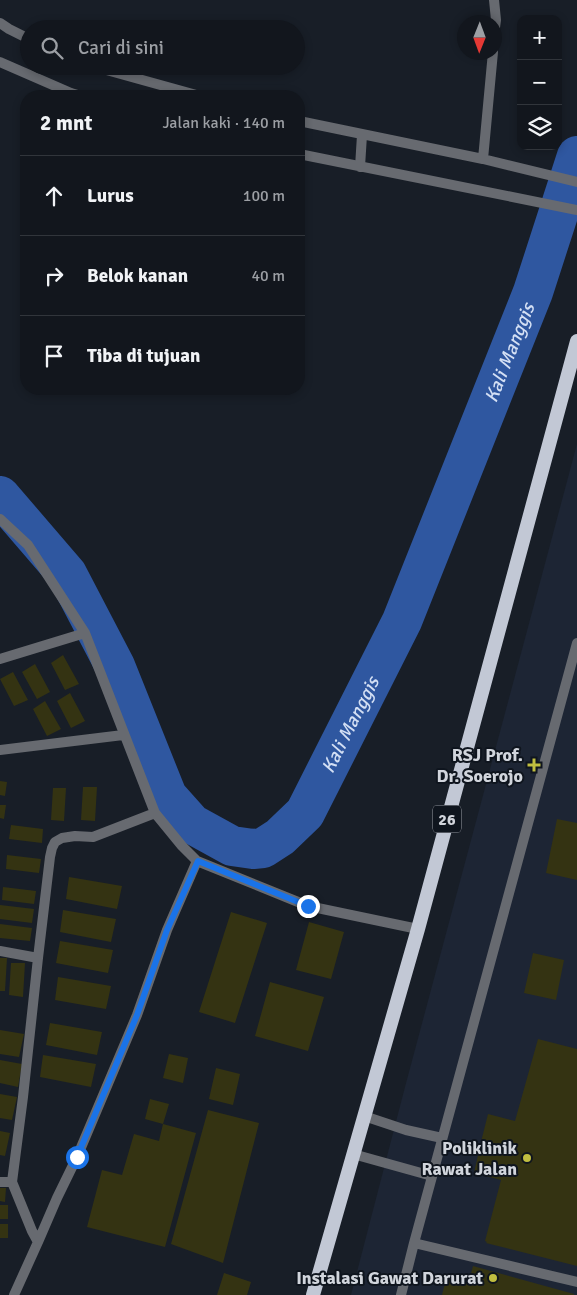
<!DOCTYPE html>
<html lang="id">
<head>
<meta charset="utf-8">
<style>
  :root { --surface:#12161d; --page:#1f232a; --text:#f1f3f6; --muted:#9c9fa4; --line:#31353b }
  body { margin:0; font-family:Signika,sans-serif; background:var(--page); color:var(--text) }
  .controls { position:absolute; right:15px; top:15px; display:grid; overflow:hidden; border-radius:10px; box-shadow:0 2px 8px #0003 }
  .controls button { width:45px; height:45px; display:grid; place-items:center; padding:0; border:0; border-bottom:1px solid var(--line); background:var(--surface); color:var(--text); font:25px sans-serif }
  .compass { position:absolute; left:457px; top:15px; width:45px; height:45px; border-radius:50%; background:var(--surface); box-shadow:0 2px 8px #0003; rotate:181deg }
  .stop { position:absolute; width:15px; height:15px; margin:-11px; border:4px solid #1a73e8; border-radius:50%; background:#fff }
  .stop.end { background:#1a73e8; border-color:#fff; box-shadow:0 1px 5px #0008 }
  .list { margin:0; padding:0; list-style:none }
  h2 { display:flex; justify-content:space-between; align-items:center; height:65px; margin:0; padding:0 20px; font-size:21px }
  h2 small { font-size:16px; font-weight:400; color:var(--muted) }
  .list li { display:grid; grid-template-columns:32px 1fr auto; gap:15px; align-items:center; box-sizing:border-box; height:80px; padding:0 20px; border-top:1px solid var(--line) }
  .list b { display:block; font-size:19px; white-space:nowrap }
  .list em { font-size:16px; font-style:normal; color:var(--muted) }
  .icon { flex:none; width:28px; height:28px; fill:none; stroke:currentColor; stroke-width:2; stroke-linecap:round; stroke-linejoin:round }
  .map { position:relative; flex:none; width:577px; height:1295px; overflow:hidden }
  .search { position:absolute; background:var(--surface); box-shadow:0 2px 8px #0003; left:20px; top:20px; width:285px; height:55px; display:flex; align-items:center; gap:12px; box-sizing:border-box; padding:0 18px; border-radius:28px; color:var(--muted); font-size:19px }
  .panel { position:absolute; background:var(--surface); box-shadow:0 2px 8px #0003; left:20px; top:90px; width:285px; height:305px; border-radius:20px }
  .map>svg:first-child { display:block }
  .built { fill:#1d2534 }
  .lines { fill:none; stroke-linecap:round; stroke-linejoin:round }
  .river { stroke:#2f57a0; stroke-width:40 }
  .building { fill:#343312 }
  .service { stroke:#676a70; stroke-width:10 }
  .minor { stroke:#676a70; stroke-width:10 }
  .trunk { stroke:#c2c8d5; stroke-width:14 }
  .route { stroke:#1a73e8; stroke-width:6 }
  .poi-dot { fill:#c1be40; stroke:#0f151e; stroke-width:2 }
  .labels { text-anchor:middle; stroke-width:4; stroke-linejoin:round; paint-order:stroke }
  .shield { fill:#0f151e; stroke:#979ba3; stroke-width:1 }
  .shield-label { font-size:16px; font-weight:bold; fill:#d1d5dc }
  .poi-label { font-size:18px; font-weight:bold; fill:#d1d5dc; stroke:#0f151e; text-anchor:end }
  .water-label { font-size:19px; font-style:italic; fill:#d3dff4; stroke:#0f151e }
</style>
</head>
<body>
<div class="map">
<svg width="577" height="1295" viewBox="0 0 577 1295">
  <rect width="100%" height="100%" fill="#181e27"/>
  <path class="built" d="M577,444V1295H351L405,1087Z"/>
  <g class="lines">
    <path class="river" id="s1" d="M0,496L67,574L115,666L167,796L192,824L232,846L253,849L263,848L280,837L305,813L402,621L533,292L577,156"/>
  </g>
  <path class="building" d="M63,655L79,684L65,690L51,663Z
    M35,664L50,692L37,699L22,672Z
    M13,672L28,700L14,706L0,679Z
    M70,693L85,721L71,728L57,701Z
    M45,701L61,729L47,736L33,709Z
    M0,781L7,782L5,796L0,795Z
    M83,787H97L95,821L81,820Z
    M53,788H66L64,821L51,820Z
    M0,805H6L4,819L0,818Z
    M557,819L577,823V880L546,873Z
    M11,825L43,829L42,843L9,839Z
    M7,855L41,859L39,873L6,869Z
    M69,877L122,886L117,909L66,899Z
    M3,887L36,891L34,904L2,900Z
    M0,905L34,909L32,923L0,919Z
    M63,910L116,919L111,942L60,932Z
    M231,912L267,923L235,1023L199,1012Z
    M309,922L344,932L331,979L296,970Z
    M0,924L32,928L30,941L0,938Z
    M60,941L113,950L108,973L56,963Z
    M533,953L564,960L556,1000L524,993Z
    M0,958H7L5,991H0Z
    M11,963H25L23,997L9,995Z
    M58,977L111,986L106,1009L55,1000Z
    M270,982L324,997L308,1051L255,1036Z
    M50,1023L102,1032L97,1055L46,1045Z
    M0,1030L24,1034L19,1057L0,1054Z
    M538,1039L577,1049V1266L486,1243L487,1242L485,1241L501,1180L474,1173L481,1142L488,1114L515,1121Z
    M169,1054L188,1058L183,1083L163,1078Z
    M43,1055L96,1064L91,1087L40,1077Z
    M0,1060L22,1064L18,1087L0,1083Z
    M216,1068L240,1074L233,1105L209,1099Z
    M0,1094L17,1097L12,1120L0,1118Z
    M150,1099L169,1104L163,1124L145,1119Z
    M208,1110L259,1123L223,1263L171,1244Z
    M163,1124L196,1133L165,1247L87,1227L102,1170L122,1175L134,1134L159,1141Z
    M0,1131L10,1133L5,1156L0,1155Z
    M0,1188H6L5,1202L0,1201Z
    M0,1205H8V1219H0Z
    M0,1224H8V1238H0Z
    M473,1266L574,1294V1295H442L447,1275L469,1281Z
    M224,1273L251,1282L247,1295H217Z"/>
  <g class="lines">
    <path class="service" d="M577,643L414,1243L577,1282
      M364,1116L406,1130L442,1138
      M353,1154L432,1176
      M401,1295L414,1243"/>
    <path class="minor" d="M494,0L496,20L494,35
      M0,23L9,29L29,39
      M0,62L71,93L81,96
      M92,66L200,96
      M299,121L483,159L577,182
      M299,154L577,210
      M483,159L493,52
      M360,167L362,135
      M0,519L28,545L85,633L155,813L182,846L197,861L308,906L418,929
      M0,659L85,633
      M0,750L123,735
      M0,951L38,958L23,1097L12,1182L32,1231L38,1242L14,1295
      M38,958L50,857L52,848L55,842L62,838L75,836L93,837L155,813
      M0,1182H12
      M38,1242L57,1198L77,1157L137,1015L167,930L197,861"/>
    <path class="trunk" d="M313,1295L418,929L577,341"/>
  </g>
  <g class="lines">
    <path class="route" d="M77,1157L137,1015L167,930L198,861L308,906"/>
  </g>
  <g class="poi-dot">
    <path d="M531.5 757.5h5v5h5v5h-5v5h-5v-5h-5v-5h5z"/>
    <circle cx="527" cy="1158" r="5"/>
    <circle cx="493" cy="1278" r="5"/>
  </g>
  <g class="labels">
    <rect class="shield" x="433" y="805.5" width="28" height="27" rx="4"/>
    <g class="shield-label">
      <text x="447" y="825">26</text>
    </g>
    <g class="poi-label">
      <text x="523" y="761">RSJ Prof.<tspan x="523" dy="21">Dr. Soerojo</tspan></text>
      <text x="517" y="1154">Poliklinik<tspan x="517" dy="21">Rawat Jalan</tspan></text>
      <text x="483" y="1284">Instalasi Gawat Darurat</text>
    </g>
    <g class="water-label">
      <text dy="7" stroke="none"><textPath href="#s1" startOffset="1020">Kali Manggis</textPath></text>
      <text dy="7" stroke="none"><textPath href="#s1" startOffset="615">Kali Manggis</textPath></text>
    </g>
  </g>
</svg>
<div class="controls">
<button>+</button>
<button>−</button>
<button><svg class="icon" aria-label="layers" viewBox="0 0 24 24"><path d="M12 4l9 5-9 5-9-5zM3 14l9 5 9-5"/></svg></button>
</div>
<svg class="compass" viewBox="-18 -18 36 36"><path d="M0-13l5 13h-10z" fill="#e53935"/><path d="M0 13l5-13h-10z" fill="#9c9fa4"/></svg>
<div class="stop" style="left:77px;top:1157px"></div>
<div class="stop end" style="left:308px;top:906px"></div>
<div class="search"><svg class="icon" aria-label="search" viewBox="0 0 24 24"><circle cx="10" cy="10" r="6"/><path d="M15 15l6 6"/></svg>Cari di sini</div>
<section class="panel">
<h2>2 mnt<small>Jalan kaki · 140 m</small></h2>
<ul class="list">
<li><svg class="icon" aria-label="ahead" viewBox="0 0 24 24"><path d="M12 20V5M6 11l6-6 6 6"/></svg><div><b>Lurus</b></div><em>100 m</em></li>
<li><svg class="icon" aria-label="right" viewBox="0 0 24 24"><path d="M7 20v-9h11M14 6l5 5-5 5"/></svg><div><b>Belok kanan</b></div><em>40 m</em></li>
<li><svg class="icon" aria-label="arrive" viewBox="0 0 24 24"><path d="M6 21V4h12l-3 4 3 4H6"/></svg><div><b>Tiba di tujuan</b></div></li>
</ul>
</section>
</div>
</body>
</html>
